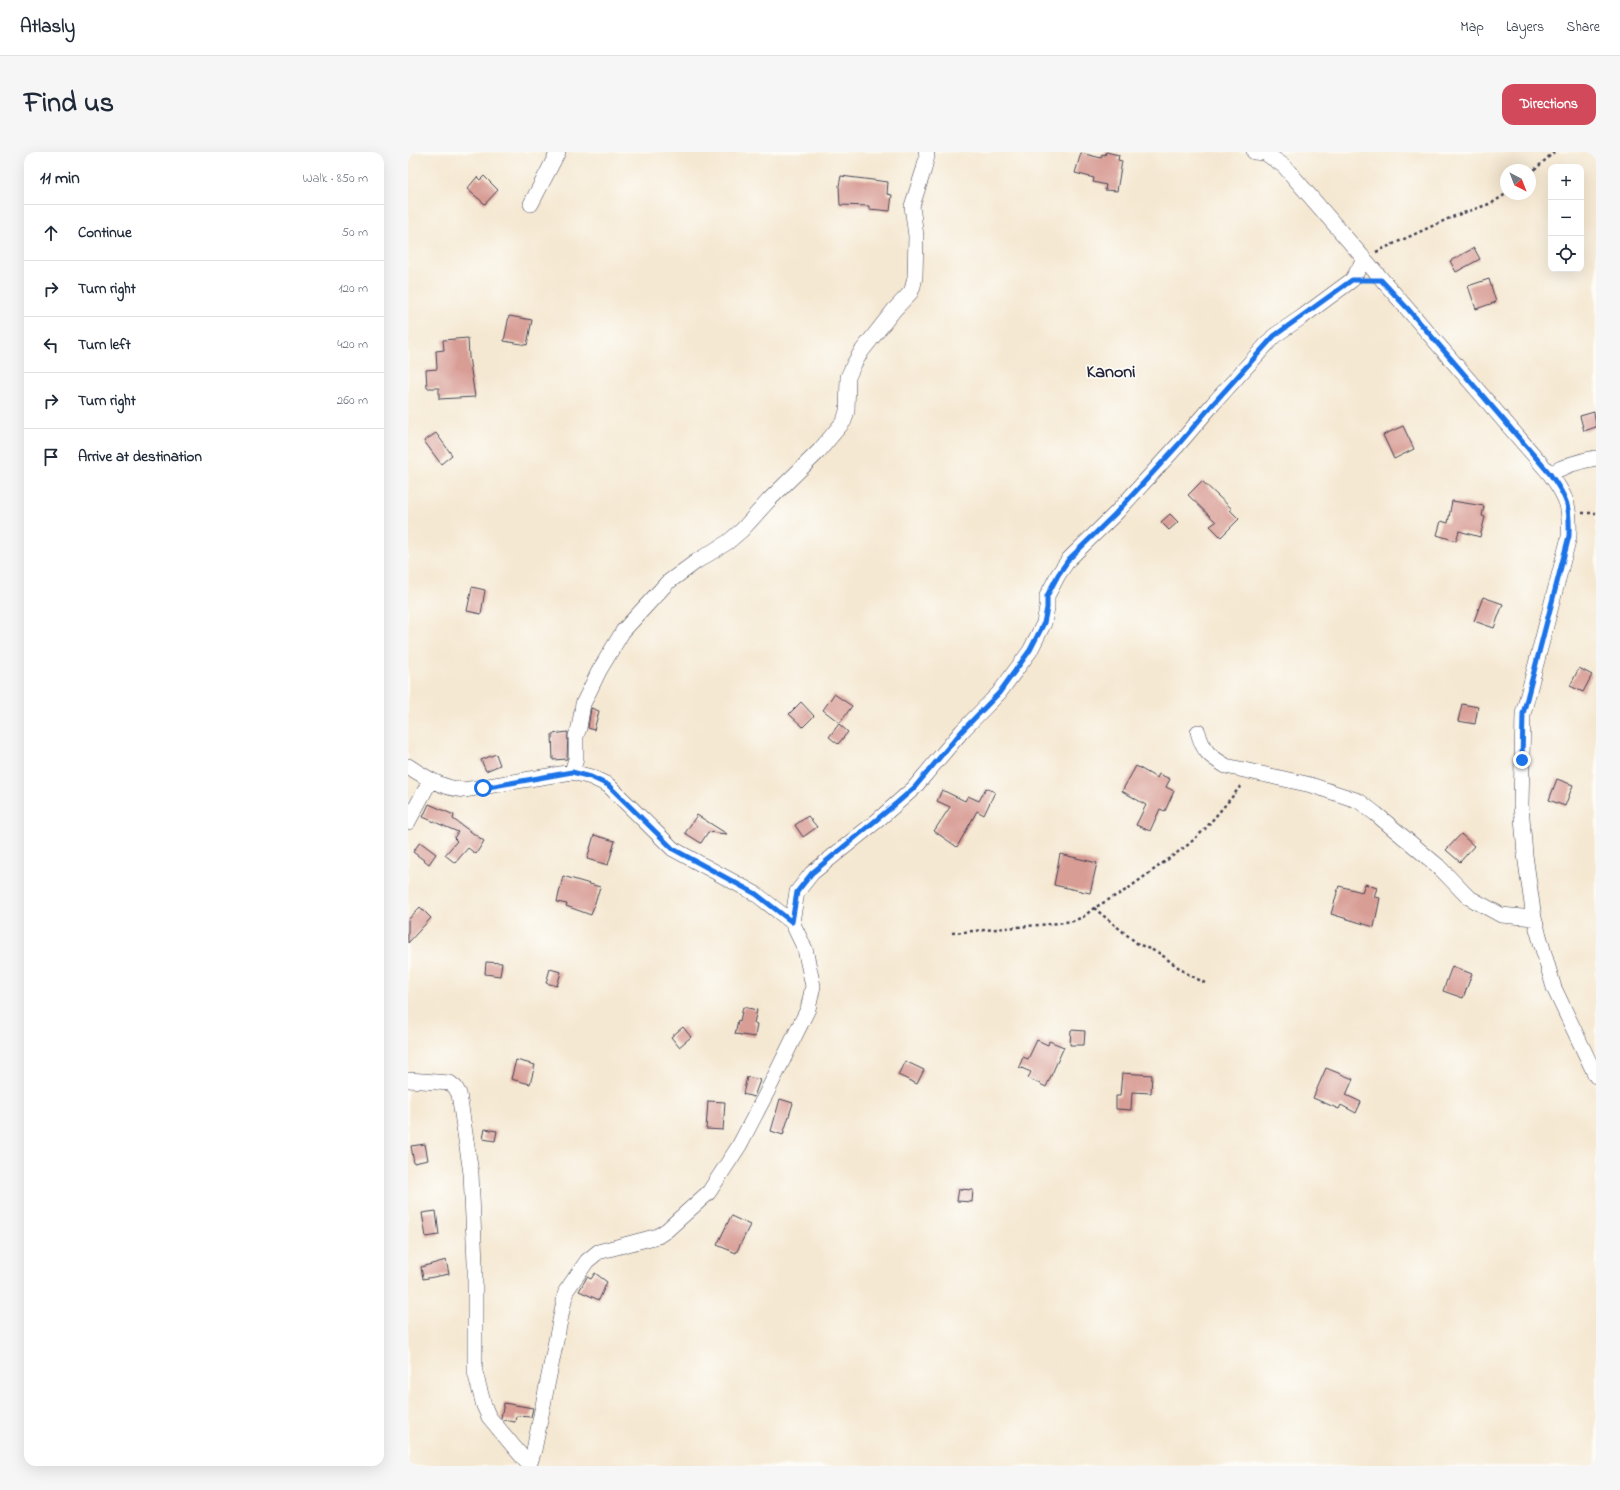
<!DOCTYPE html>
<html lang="en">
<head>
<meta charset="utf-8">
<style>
  :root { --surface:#fff; --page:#f6f6f7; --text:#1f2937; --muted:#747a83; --line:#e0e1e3; --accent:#d1495b }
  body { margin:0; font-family:"Indie Flower",sans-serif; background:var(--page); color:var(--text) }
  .controls { position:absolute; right:12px; top:12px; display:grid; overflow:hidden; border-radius:8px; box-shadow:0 4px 16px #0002 }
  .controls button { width:36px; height:36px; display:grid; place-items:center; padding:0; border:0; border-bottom:1px solid var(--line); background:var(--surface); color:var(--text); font:20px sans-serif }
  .compass { position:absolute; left:1092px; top:12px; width:36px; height:36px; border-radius:50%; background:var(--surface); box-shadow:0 4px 16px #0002; rotate:138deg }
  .stop { position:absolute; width:12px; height:12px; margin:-9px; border:3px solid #1a73e8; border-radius:50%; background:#fff }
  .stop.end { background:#1a73e8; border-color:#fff; box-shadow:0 1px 4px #0008 }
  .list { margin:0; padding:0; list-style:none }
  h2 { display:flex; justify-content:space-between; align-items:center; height:52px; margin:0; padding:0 16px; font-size:17px }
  h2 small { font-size:13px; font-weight:400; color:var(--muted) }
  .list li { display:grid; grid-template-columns:26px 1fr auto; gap:12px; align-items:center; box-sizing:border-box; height:56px; padding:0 16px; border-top:1px solid var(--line) }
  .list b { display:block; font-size:15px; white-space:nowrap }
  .list em { font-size:13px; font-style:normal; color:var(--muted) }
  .icon { flex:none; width:22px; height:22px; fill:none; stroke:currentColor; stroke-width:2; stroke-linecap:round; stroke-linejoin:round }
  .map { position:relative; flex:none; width:1188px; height:1314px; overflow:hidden; border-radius:12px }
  header { display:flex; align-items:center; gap:24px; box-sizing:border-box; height:56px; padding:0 20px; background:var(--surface); border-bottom:1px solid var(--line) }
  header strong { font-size:19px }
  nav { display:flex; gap:22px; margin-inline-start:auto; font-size:14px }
  .intro { display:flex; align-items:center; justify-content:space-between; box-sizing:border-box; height:96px; padding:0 24px }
  h1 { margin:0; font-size:28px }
  .button { padding:10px 18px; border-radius:12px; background:var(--accent); color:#fff; font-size:14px; font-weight:700 }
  main { display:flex; gap:24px; padding:0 24px }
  aside { flex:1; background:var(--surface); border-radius:12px; box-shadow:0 4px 16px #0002 }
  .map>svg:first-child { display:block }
  .building { fill:#d89d95 }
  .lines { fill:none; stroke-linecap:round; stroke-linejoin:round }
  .minor-casing { stroke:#424052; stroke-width:16 }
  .path { stroke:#424052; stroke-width:2.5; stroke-dasharray:3 3; stroke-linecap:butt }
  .minor { stroke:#fff; stroke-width:15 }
  .route { stroke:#1a73e8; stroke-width:5 }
  .labels { text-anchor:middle; stroke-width:3.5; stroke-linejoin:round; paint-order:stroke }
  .quarter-label { font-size:18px; font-weight:bold; fill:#22223b; stroke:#fdfcf7 }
</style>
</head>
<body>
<header>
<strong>Atlasly</strong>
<nav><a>Map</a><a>Layers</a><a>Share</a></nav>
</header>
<div class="intro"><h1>Find us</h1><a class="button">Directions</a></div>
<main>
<aside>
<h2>11 min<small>Walk · 850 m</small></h2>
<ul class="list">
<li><svg class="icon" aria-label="ahead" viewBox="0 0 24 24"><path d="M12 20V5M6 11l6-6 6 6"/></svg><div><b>Continue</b></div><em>50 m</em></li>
<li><svg class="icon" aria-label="right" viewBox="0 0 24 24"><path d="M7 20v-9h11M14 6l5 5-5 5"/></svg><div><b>Turn right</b></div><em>120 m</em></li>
<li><svg class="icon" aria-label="left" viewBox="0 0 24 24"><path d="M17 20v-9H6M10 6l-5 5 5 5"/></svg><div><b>Turn left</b></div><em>420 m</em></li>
<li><svg class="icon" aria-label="right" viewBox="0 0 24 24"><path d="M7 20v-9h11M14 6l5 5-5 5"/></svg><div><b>Turn right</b></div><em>260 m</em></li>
<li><svg class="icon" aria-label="arrive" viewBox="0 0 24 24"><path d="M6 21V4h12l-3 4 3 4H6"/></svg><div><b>Arrive at destination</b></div></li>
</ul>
</aside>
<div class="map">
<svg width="1188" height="1314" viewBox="0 0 1188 1314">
  <rect width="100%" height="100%" fill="#fdfcf7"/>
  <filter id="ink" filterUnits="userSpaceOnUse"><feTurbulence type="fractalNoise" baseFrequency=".025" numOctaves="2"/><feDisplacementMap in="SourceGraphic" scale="8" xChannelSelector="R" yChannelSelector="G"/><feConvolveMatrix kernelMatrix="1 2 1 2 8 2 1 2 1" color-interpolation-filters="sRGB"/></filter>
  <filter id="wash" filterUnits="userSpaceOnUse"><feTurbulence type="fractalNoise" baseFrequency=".012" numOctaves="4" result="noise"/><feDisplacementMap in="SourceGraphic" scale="16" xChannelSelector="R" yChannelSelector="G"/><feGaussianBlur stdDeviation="0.9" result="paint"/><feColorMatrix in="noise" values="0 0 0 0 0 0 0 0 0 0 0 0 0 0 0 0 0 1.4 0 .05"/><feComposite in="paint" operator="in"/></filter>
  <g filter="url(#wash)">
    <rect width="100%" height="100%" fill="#f5e8d2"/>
    <g id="blocks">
      <path class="building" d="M698,0L711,3L710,8L714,9L709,39L697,38L698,33L685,30L686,26L667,21L673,1L693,6L694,2L697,3Z
        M76,24L90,38L77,52L59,37L69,25L72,28Z
        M433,24L480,30L479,42L484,43L482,59L461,57V54L432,53L431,34Z
        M1066,96L1072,107L1048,120L1042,109Z
        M1081,127L1088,150L1068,157L1060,134Z
        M101,164L124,168L119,193L96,189Z
        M60,186L61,205L67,245L31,247V236H19L18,218L29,217L28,199L36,198L35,188Z
        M1186,260L1188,275L1176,279L1172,264Z
        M995,274L1006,297L986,307L975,283Z
        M28,281L44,303L33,312L16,289Z
        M794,329L824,357L822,358L831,367L813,385L802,374L808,370L780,343Z
        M1044,349L1076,354L1074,364L1077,365L1072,385L1051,379L1048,389L1029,383L1033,369L1040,371Z
        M762,362L770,370L761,378L753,370Z
        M64,435L77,438L73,462L59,459Z
        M1075,445L1095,452L1086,476L1066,469Z
        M1171,516L1184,523L1175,540L1162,534Z
        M426,542L444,554L432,571L415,558Z
        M393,550L406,564L395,575L381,562Z
        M1054,552L1070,555L1067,572L1050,569Z
        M183,556L191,559L186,578L180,576Z
        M431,572L440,580L430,592L421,585Z
        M160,580L159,607L145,608L144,582Z
        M88,602L92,613L78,619L73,608Z
        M728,614L749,626L751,622L762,627L758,635L766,639L757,659L752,657L742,679L728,673L738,653L714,639Z
        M1149,627L1165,633L1157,654L1141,648Z
        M578,636L587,640L576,663L569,659L549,695L526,679L542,655L529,649L534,638L557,649L560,644L571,649Z
        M21,652L46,663L45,667L76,689L68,702L60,696L47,711L37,703L49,689L46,686L50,680L15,665Z
        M289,663L319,682L300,680L293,691L277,681Z
        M400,664L409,675L395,685L387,673Z
        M1053,682L1066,694L1052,710L1038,698Z
        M186,683L207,689L200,713L179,707Z
        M12,690L28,702L21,712L5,700Z
        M652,702L689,711L682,741L646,733Z
        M155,724L192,735L183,763L158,754L159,752L149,750Z
        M957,732L969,736L966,745L972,746L966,775L923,762L931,734L954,740Z
        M12,755L23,766L0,791V768Z
        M78,810L94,811L92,824L77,822Z
        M1044,814L1064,822L1055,846L1035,839Z
        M142,817L153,820L149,834L138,831Z
        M335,855L349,858L346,871L349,872L347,885L327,882L330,868L332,869Z
        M275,875L283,885L271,895L263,885Z
        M663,878L677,879L676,893H662Z
        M629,888L640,893L641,889L656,895L638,935L620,926L623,920L611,915L615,905L620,907Z
        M108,908L127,913L122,932L103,927Z
        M497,909L516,918L509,932L490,923Z
        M918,916L945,927L938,943L953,950L948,961L933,953L931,957L905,946Z
        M714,921L744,923L743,941L724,940L723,958L708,957V944H712Z
        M339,925L352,928L346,945L335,942Z
        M372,947L385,951L375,983L363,979Z
        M300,949L317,950L315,978L298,977Z
        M77,977L89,979L87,989L75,987Z
        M17,992L20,1008L6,1011L3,994Z
        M551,1037L565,1038L564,1050L549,1049Z
        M28,1059L31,1083L18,1085L14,1061Z
        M323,1064L342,1073L328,1101L309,1093Z
        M38,1108L41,1122L15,1127L13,1115Z
        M187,1121L199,1130L191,1148L171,1139L179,1125L183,1127Z
        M96,1251L125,1256L123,1265L108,1264L107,1270L95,1268L93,1266Z"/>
    </g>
  </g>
  <g filter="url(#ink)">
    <use href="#blocks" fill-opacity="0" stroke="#424052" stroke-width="1"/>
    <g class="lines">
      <g class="minor-casing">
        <path id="minor" d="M846,0L857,1L876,14L1142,322C1160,347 1162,354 1161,385L1115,562L1113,653L1117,703L1126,766L1146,836L1188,924
          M123,52L150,0
          M1142,322C1157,313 1171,309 1188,306
          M790,580C795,599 801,604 818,614L903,633L951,649L968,662L1030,714L1060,745L1093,763L1126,766
          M0,614C18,626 34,636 56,638L164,620L183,625L200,633L265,697L348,742L384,770L397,797L405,834L400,857L358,942L331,994L301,1040L259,1078L250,1084L190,1100L179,1109L158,1139L126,1298L121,1314
          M164,620L168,607V584L171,576L175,552L191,519L215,479L259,431L289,409L320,390L334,378L361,348L411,299L436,269L439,259L440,225L446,212L453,200L486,158L503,140L505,134L507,125L508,84L504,54L516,17L519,4L518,0
          M0,670L22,629
          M384,770L389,740L404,721L470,668L506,636L554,579L591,541L622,499L636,471L639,456V444L650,423L661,407L707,362L770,293L805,252L866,184L894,165L944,128L956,108
          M0,928L42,931L47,935L51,942L63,1021L67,1111V1220L76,1254L81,1265L121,1313"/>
      </g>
      <path class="path" d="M1122,22L1146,0
        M968,100L1044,65L1084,51L1098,42
        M1174,361H1188
        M686,756L730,792L751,801L778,821L797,831
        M544,781L642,772L665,769L675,765L686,756L718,738L781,692L796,678L824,645L834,632"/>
      <use href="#minor" class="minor"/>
    </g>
  </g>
  <g class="lines" filter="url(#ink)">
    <path class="route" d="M75,636L164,620L183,625L200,633L265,697L348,742L384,770L389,740L404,721L490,650L506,636L554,579L591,541L622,498L636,471L639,456V444L650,423L661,407L707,362L770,293L805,252L866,184L944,128H973L1000,157L1142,322C1160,347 1162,354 1161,384L1115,562L1114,608"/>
  </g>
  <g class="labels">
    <g class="quarter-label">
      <text x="703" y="225">Kanoni</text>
    </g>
  </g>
</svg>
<div class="controls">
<button>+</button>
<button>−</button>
<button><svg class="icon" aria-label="locate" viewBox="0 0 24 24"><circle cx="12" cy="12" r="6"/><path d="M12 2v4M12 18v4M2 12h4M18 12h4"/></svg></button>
</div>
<svg class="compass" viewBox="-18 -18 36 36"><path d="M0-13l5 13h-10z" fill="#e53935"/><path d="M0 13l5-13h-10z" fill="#747a83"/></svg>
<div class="stop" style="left:75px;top:636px"></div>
<div class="stop end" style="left:1114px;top:608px"></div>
</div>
</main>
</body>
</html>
